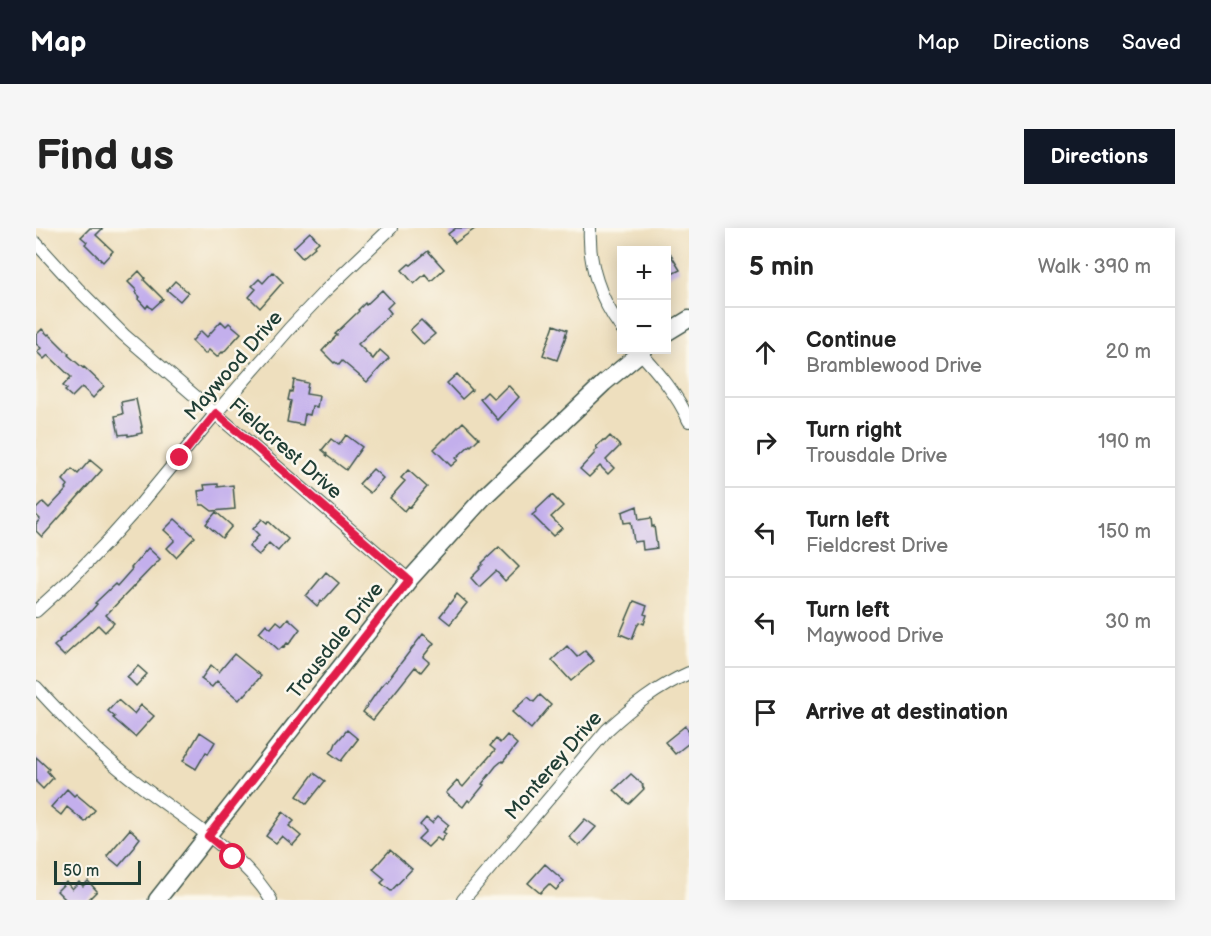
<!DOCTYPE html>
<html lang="en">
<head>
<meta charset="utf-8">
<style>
  :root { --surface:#fff; --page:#f6f6f6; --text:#222; --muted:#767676; --line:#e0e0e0; --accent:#111827 }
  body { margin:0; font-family:"Balsamiq Sans",sans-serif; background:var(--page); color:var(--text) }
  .controls { position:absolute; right:18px; top:18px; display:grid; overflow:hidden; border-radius:0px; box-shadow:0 3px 15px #0003 }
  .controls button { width:54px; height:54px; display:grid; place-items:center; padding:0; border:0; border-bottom:2px solid var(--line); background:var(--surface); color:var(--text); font:30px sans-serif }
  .scale { position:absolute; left:18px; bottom:15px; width:87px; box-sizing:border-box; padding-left:6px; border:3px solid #1f3d34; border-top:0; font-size:16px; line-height:21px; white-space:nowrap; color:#1f3d34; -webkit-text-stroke:4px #fbf7ec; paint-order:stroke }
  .stop { position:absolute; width:18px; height:18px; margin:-14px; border:4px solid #e11d48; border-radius:50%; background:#fff }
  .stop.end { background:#e11d48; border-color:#fff; box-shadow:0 2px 6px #0008 }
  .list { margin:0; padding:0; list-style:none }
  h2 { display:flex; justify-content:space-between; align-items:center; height:78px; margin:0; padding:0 24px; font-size:26px }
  h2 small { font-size:20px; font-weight:400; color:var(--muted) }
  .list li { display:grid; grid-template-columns:39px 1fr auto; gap:18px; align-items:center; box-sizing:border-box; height:90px; padding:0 24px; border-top:2px solid var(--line) }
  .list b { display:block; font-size:22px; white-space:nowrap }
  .list p { margin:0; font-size:20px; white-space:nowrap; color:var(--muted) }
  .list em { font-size:20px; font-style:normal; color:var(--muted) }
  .icon { flex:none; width:33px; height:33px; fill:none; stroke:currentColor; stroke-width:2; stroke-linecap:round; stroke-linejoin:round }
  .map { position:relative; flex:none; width:653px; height:672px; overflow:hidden; border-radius:0px }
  header { display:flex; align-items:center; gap:36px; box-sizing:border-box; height:84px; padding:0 30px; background:var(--accent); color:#fff }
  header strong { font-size:28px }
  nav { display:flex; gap:33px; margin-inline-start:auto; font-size:21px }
  .intro { display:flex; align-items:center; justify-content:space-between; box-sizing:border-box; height:144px; padding:0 36px }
  h1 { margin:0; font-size:42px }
  .button { padding:15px 27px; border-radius:0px; background:var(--accent); color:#fff; font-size:21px; font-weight:700 }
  main { display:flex; gap:36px; padding:0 36px }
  aside { flex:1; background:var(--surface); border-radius:0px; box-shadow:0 3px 15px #0003 }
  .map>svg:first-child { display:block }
  .building { fill:#c3afec }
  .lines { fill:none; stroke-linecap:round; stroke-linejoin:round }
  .street-casing { stroke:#3e5549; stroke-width:14 }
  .secondary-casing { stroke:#3e5549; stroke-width:19 }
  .street { stroke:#fff; stroke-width:12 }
  .secondary { stroke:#fff; stroke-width:16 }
  .route { stroke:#e11d48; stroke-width:8 }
  .labels { text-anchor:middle; stroke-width:5; stroke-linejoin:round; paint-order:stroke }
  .street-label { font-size:20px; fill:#1f3d34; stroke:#fbf7ec }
</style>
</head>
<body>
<header>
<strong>Map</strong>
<nav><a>Map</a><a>Directions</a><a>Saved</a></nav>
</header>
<div class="intro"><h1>Find us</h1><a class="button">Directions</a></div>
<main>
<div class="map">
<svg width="653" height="672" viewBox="0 0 653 672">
  <rect width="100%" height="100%" fill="#fbf7ec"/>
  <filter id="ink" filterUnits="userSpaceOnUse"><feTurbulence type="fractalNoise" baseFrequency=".0167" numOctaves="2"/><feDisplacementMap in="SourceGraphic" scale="12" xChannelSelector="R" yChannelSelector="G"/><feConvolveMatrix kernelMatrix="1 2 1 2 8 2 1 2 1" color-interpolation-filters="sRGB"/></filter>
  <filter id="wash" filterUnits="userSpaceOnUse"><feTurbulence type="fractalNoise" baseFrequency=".008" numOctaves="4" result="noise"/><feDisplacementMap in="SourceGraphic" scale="24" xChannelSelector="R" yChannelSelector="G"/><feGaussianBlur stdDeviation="1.35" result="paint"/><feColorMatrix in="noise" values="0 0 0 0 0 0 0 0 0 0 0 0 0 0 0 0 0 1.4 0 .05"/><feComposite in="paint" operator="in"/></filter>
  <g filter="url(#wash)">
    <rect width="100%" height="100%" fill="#eedfbe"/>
    <g id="blocks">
      <path class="building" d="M54,0H67L60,7L77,23L67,34L49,16L51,14L45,9Z
        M420,0H440L419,15L412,6Z
        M274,4L283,14L278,18L279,19L266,30L257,20Z
        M630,19L644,42L630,49Z
        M392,23L408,41L395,53L389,46L378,56L366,42L373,36L375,37Z
        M103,43L109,50L108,52L127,71L116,81L112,77L110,80L102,71L104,69L100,65L101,63L92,54Z
        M237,44L247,54L224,80L213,69L220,61L216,58L223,51L227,55Z
        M139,53L152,64L144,73L131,62Z
        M346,62L357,74L351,80L355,85L322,116L337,131L344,122L353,130L331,154L306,133L303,137L299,134L298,135L286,123L301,107L299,106L323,83L322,82L329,75L330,77Z
        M385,92L399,106L387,116L374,102Z
        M185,93L190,98L193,95L205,105L187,125L186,124L181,129L173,122L169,126L156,113L165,103L171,109Z
        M518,97L531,102L529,108H530L521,132L507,127Z
        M6,101L12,107L13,106L33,126L32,127L47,140L48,139L68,158L57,170L46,159L36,169L29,163L31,161L27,158L35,149L12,127L8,131L1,124L5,120L0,116V107Z
        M421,146L436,162L426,171L411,155Z
        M258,152L272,155L270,166L283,168L281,179L276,178L274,187L269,186L267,197L251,194L255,173L252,172L254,163L256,164Z
        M472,157L483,169L462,192L444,171L451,164L458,171Z
        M100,171L106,199H105L106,205L92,208V206L83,207L79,188L87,186L85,174Z
        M427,194L443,210L435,218L434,217L420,230L422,232L415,238L398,221L409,210L410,211Z
        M310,207L326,219L310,242L290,227L291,226L286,222L295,211L303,217Z
        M574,208L584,218L570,232L578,240L572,246L564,238L553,249L544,241L559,225L558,224L562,221L560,219L567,212L569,213Z
        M54,232L66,242L6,309L0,303V296L4,291L0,287V281L7,274L13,280L31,261L30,260L32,257L27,252L36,241L42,246Z
        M337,241L347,250L334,265L323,256Z
        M372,242L391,259L374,279L372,278L368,283L354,270L369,253L365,250Z
        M182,256V259L197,257L199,281L176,283L168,277H164L162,263L169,262L168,257Z
        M516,267L527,278L515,289L526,300L517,308L496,287L501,283L500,282Z
        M601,278L603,292L615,290L616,299L618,298L621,320L607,322L606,313L598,314L595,294L588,295L586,284Z
        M180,284L196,298L186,310L170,296Z
        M139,291L159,309L140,329L131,320L139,312L128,302Z
        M226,291L231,295L232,293L252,311L242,323L233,315L223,327L213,319L223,307L217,301Z
        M463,319L483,339L469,353L460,343L443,359L435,350L444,341L443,340L447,336L446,335Z
        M112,320L124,331L70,387L78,395L69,404L62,397L28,428L18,418L24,413L23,412L56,382L61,376L59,375L79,356L81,358L96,341L95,340Z
        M290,344L303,355L286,374L285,373L281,378L270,368Z
        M421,366L431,375L414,396L404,388Z
        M598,373L611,378L608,386L611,387L608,396L604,394L601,398L596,411L584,406Z
        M252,390L264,401L253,416L251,415L248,419L247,418L243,422L223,404L230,396L235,400L241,393L246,397Z
        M387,406L398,415L387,429L393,434L385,444L379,439L337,492L327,484L345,458L350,453H351Z
        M531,418L541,429L549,423L558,433L535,453L516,432Z
        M198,426L225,448L209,467L208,466L203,472L181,453L176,459L165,451L175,437L183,444Z
        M102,438L111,446L100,458L91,449Z
        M504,467L515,477L495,501L476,484L492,469L498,474Z
        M82,472L98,486L105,477L118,488L99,509L77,490L79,489L72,483Z
        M649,498L653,503V515L639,526L629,514Z
        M311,502L322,511L305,533L294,525L298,520L300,515Z
        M164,504L179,514L172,526L170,524L160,541L147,533Z
        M471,507L481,516L467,534L466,533L460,538L446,556L448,557L434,574L432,572L427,579L410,565L421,553L427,559L459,522L454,518L460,511L464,515Z
        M0,529L13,541L11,543L17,550L7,561L0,554Z
        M278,545L289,553L271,576L261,568Z
        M595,546L607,557L606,558L608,561L593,576L578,562Z
        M31,561L38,568L40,566L59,582L49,594L31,579L25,587L15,579Z
        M247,584L258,593L253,598L265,608L257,617L246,608L240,615L230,608Z
        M402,588L413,597L407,604L410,606L405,613L401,610L392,619L382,611L390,603L384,597L390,590L396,595Z
        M549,591L560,599L543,618L533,609Z
        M94,601L104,610L98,618L99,619L83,638L71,628Z
        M354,622L376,641L355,663L345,655L349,651L337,641Z
        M509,636L528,653L520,662L513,656L504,665L492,655Z
        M52,653L61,663L52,672H30L21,663L30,654L36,661L43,654L47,658Z"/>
    </g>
  </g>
  <g filter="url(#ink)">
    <use href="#blocks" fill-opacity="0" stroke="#3e5549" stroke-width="1.5"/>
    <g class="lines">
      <g class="street-casing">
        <path id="street" d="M554,0C552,36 564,72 586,101
          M0,15L42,61L88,107L373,352
          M602,122C621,143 642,167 653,193
          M0,383L34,352L70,315L104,277L180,185L253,101L289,63L355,0
          M0,459C32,494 65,528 104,557C145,589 209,627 235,672
          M427,672L571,502C596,479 621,459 653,445"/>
      </g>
      <g class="secondary-casing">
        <path id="secondary" d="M630,105L653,91
          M121,672L373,352L448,269L568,155L608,122"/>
      </g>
      <use href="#street" class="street"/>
      <use href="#secondary" class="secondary"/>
    </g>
  </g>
  <g class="lines" filter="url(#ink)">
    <path class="route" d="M144,230L180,185L373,352L172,608L197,629"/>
  </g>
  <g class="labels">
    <g class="street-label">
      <text transform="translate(197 137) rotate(-49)" y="7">Maywood Drive</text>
      <text transform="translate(250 220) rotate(41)" y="7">Fieldcrest Drive</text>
      <text transform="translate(299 412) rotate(-52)" y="7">Trousdale Drive</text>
      <text transform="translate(517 537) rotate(-49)" y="7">Monterey Drive</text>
    </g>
  </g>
</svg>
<div class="controls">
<button>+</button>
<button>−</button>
</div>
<div class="scale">50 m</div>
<div class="stop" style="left:197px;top:629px"></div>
<div class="stop end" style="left:144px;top:230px"></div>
</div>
<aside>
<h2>5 min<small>Walk · 390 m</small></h2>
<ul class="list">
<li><svg class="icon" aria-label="ahead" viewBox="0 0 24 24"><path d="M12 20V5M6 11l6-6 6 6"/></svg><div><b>Continue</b><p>Bramblewood Drive</p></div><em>20 m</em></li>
<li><svg class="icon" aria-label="right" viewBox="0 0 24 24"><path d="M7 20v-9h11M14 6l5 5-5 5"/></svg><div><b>Turn right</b><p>Trousdale Drive</p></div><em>190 m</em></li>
<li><svg class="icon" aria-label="left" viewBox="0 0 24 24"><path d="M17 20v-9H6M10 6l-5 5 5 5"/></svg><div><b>Turn left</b><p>Fieldcrest Drive</p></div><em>150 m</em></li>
<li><svg class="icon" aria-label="left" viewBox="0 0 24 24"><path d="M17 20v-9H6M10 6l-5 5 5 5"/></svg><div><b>Turn left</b><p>Maywood Drive</p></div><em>30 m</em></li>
<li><svg class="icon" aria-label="arrive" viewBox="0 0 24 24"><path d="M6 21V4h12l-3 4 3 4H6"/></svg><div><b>Arrive at destination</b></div></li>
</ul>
</aside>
</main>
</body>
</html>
